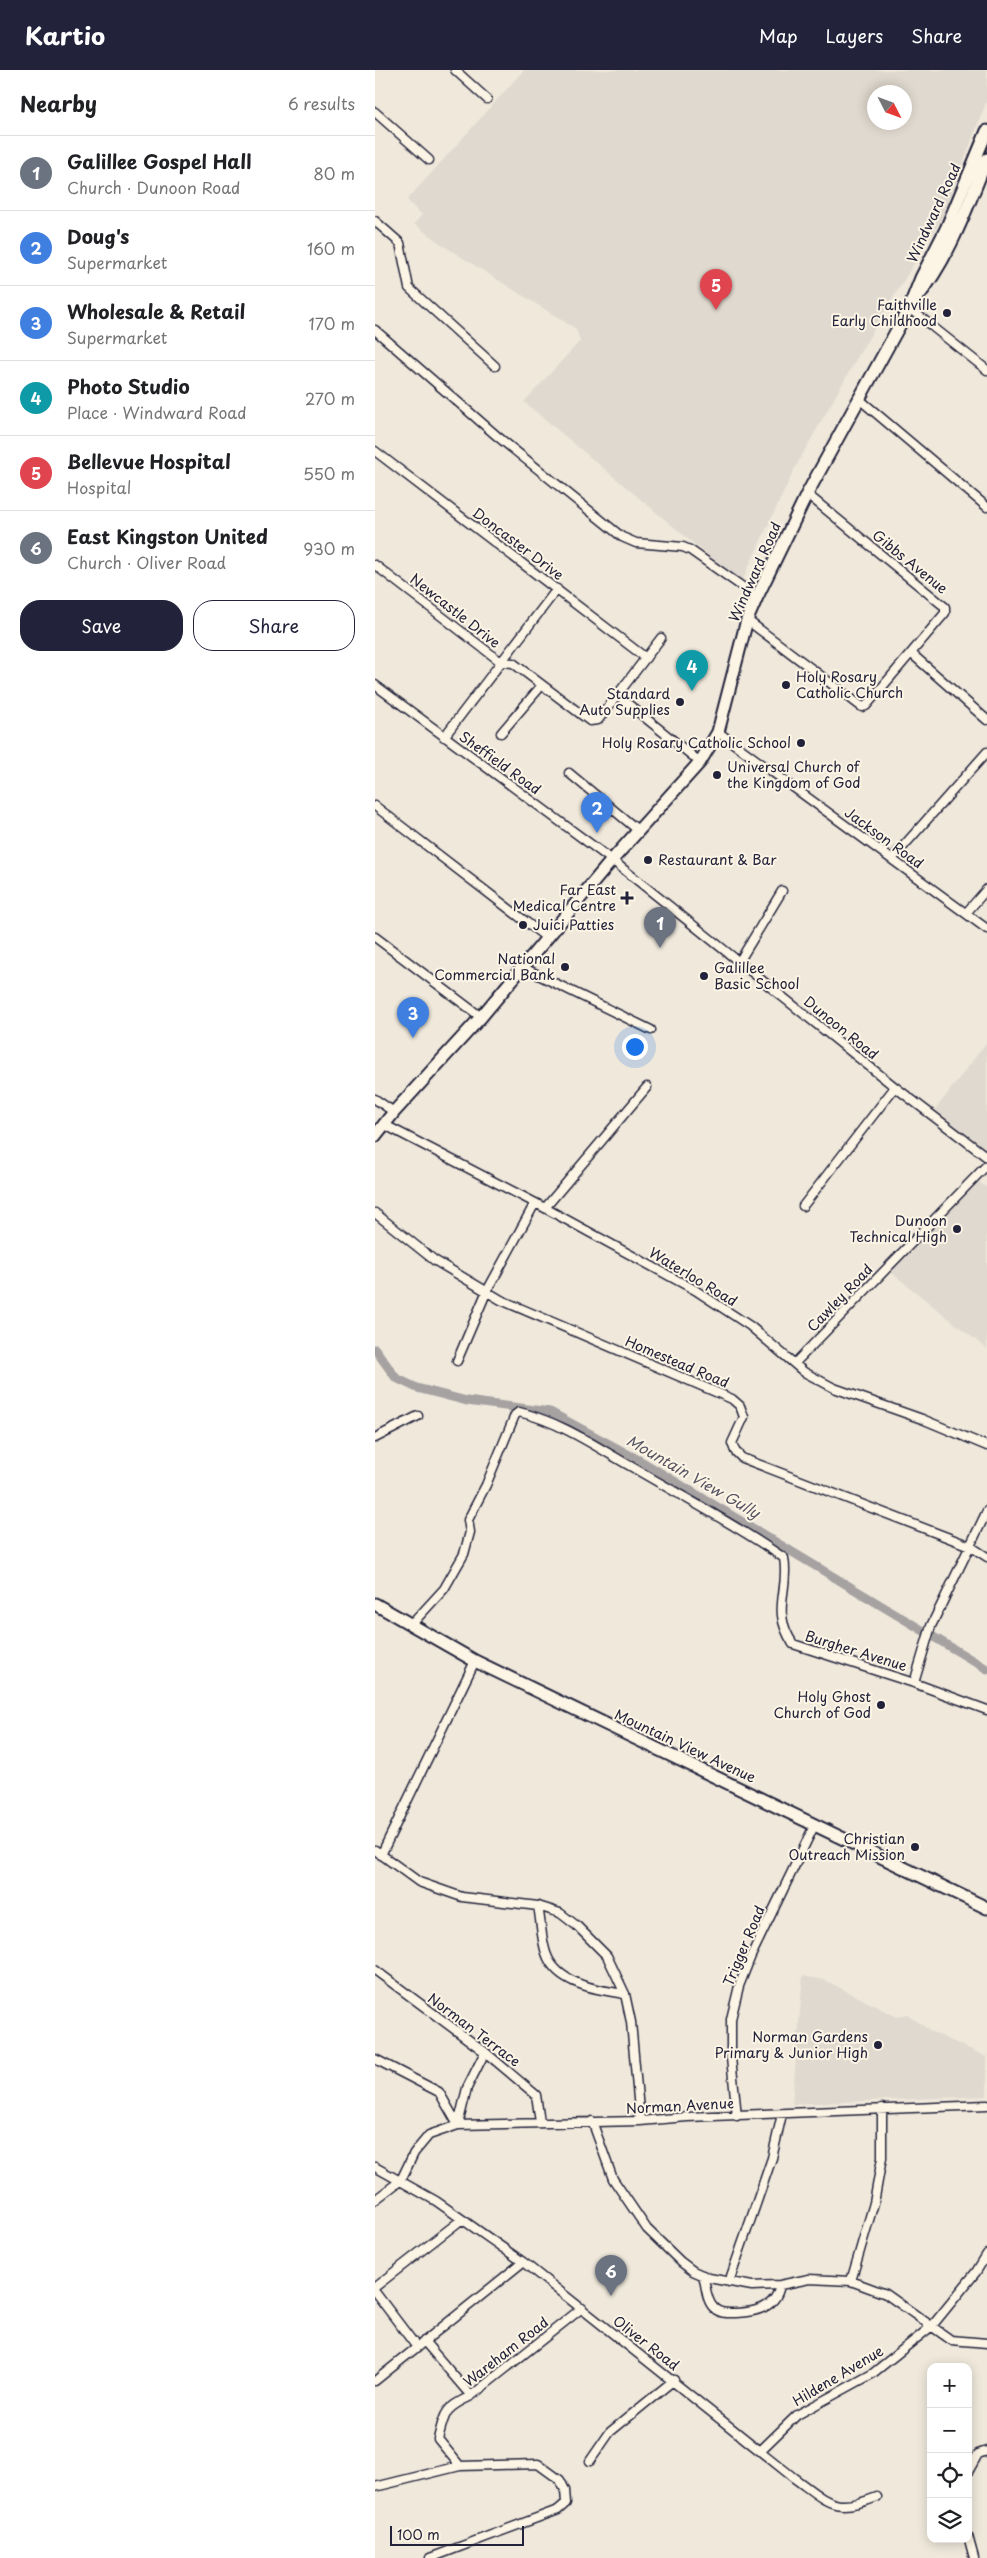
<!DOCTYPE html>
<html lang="en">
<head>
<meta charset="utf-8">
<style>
  :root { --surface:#fff; --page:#f2f2f2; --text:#202124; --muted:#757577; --line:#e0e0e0; --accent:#22223b }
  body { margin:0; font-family:"Playpen Sans",sans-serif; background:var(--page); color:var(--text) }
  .controls { position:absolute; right:15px; bottom:15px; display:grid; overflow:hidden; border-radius:10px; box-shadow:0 2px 12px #0003 }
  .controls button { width:45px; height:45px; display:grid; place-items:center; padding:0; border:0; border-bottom:1px solid var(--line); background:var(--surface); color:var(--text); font:25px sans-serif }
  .compass { position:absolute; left:492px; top:15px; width:45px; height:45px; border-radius:50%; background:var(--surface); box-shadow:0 2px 12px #0003; rotate:132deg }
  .scale { position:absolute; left:15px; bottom:12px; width:134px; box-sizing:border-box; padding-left:5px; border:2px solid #22223b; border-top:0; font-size:14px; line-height:18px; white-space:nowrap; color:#22223b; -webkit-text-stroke:4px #fcf5e5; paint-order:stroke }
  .you { position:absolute; left:259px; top:976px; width:18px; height:18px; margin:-12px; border:4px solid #fff; border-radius:50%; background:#1a73e8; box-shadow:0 0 0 8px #1a73e833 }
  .badge { display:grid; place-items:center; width:32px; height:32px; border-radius:50%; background:var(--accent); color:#fff; font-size:16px; font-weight:700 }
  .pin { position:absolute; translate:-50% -41px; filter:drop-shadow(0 1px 2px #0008) }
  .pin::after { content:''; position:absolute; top:26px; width:18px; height:15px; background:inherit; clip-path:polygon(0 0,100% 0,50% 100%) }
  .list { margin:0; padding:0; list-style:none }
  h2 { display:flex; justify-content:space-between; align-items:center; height:65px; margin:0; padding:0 20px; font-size:21px }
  h2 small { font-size:16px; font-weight:400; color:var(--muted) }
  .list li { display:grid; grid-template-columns:32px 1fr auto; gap:15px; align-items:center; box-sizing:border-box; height:75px; padding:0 20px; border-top:1px solid var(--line) }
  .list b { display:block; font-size:19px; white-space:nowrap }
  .list p { margin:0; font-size:16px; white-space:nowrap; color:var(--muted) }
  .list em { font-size:16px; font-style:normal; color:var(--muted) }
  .actions { display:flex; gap:10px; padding:15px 20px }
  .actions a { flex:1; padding:11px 0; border:1px solid var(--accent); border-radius:20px; text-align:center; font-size:18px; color:var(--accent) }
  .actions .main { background:var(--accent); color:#fff }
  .icon { flex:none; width:28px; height:28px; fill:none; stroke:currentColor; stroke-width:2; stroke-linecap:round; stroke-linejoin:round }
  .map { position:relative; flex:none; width:612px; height:2488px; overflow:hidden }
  header { display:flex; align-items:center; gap:30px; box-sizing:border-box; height:70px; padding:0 25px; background:var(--accent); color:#fff }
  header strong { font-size:24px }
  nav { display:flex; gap:28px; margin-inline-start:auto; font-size:18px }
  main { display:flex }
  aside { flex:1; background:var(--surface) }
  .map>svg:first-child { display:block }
  .built { fill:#e0d9cf; fill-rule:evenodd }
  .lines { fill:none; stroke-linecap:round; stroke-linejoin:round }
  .canal { stroke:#a6a2a2; stroke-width:9 }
  .minor-casing { stroke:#22223b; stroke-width:11 }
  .secondary-casing { stroke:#22223b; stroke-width:15 }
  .minor { stroke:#fcf5e5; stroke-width:8 }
  .secondary { stroke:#fcf5e5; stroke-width:11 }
  .poi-dot { fill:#22223b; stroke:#fcf5e5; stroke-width:2 }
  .labels { text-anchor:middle; stroke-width:4; stroke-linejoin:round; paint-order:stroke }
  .street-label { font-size:14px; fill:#22223b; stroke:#fcf5e5 }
  .poi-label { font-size:14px; fill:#22223b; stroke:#fcf5e5; text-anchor:end }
  .water-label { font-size:15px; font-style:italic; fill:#575564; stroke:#fcf5e5 }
</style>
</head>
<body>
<header>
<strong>Kartio</strong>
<nav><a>Map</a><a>Layers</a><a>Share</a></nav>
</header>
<main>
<aside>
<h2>Nearby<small>6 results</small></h2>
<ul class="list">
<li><span class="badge" style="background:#6b7280">1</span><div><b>Galillee Gospel Hall</b><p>Church · Dunoon Road</p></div><em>80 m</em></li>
<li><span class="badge" style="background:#3f7fe0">2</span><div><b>Doug's</b><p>Supermarket</p></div><em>160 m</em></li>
<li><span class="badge" style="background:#3f7fe0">3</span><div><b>Wholesale &amp; Retail</b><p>Supermarket</p></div><em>170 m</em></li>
<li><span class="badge" style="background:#0f9aa8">4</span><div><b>Photo Studio</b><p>Place · Windward Road</p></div><em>270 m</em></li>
<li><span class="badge" style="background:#e0444e">5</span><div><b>Bellevue Hospital</b><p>Hospital</p></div><em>550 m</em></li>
<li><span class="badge" style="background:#6b7280">6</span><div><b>East Kingston United</b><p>Church · Oliver Road</p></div><em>930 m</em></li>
</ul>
<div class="actions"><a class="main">Save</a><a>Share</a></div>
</aside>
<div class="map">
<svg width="612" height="2488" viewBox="0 0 612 2488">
  <rect width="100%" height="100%" fill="#efe8db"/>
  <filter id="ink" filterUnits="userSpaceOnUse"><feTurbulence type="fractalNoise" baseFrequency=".02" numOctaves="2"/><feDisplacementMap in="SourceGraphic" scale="10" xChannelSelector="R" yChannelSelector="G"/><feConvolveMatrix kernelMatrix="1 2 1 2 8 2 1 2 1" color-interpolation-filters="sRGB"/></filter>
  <g filter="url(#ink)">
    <path class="built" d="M149,0H612V30L568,146L487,279L421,396L366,513L149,332L205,271L201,259L72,178L39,154L47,145L32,130ZM500,22H530V52H500Z
      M612,972V1089L556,1045Z
      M600,1109L612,1118V1279L513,1200Z
      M428,1906L450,1910L522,1947L532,1944L557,1962L612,1987V2026L417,2034Z"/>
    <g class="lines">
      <path class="canal" d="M0,1279L21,1308L42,1318L92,1331L175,1342L271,1394L612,1599"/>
      <g class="minor-casing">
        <path id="minor" d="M80,0L112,29
          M0,42L54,90
          M0,151L25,173L34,218L120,296
          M534,238L612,300
          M0,260L122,366L247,467L261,473L308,477L315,480L382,527
          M483,328L612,437
          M0,381L271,588
          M0,495L126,592L138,593L215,651L223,650L286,568
          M372,550L487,637L491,636L570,543V537L432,424
          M537,584L612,650
          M0,615L237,790L520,1017L612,1087
          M242,625L325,692
          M343,662L612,859
          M126,663L167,615
          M69,667L182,519
          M194,703L264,761
          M0,736L172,868
          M517,789L612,682
          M591,843L612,819
          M0,867L106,947
          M364,892L407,821
          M147,897L276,960
          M0,1029L19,1042
          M10,1055L170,1138L320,1220L375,1256L429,1302L459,1318L547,1349L612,1376
          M428,1136L520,1017
          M170,1138L272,1017
          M0,1143L59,1190L126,1230L357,1329L365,1336L369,1347L357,1373L360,1381L367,1388L595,1476L612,1487
          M82,1291L111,1223L160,1133
          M420,1293L612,1095
          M0,1368L43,1346
          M36,1555L69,1519L89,1484L95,1462L93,1450L96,1444L111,1415L140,1345L144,1342C186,1352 220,1376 257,1397C308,1427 360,1454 409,1488C415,1523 395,1538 418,1574L539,1613L612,1640
          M539,1613L556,1556L612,1441
          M0,1780L44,1812L87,1827L163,1836L185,1843L202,1856L232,1886L250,1924L256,1952L265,2051
          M6,1785L100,1591
          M163,1836C166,1851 166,1868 171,1883C181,1914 222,1920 250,1924
          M0,1900L110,1982L161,2025L165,2052
          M0,1989L64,2022L83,2055
          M362,2046L356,1988V1949L364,1916L376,1886L440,1754
          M217,2051L238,2109L272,2159L306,2192L318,2201L334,2208L377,2216L405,2215L434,2209L476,2211L511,2224L576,2270L612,2273
          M83,2055L92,2018L110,1982
          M0,2097L61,2131L148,2192L419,2408C454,2433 459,2444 502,2427
          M0,2130L26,2110L39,2083L54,2065L83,2055L265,2051L312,2047L612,2035
          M328,2205C331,2215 331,2231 339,2238C345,2244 353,2243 361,2243C381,2242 401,2238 405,2215
          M476,2211L499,2133L507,2088V2038
          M354,2212L397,2088L407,2044
          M0,2217L86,2150
          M0,2222L41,2276
          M49,2271L96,2326
          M0,2311L148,2192
          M385,2381L422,2345L497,2304L557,2256L601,2202L612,2184
          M215,2391L235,2362L299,2310
          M85,2396L63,2369C70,2341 70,2338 96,2326L207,2238
          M593,2402L603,2384L612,2381
          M0,2417L85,2396L163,2394L185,2410L190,2420L191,2433L183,2440L55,2488
          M593,2466L599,2488"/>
      </g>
      <g class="secondary-casing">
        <path id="secondary" d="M541,229C574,189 592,137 612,89
          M0,1066L19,1042L106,947L237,790L325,692L343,662L372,550L382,527L432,424L534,238L546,208L571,159L612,61
          M0,1534L100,1591L612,1838"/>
      </g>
      <use href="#minor" class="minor"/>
      <use href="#secondary" class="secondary"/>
    </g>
  </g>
  <g class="poi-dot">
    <circle cx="572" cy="243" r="5"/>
    <circle cx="411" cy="615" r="5"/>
    <circle cx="305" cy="632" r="5"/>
    <circle cx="426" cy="673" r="5"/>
    <circle cx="342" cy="705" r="5"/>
    <circle cx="273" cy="790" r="5"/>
    <path d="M249.5 820.5h5v5h5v5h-5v5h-5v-5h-5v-5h5z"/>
    <circle cx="148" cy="855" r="5"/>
    <circle cx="190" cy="897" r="5"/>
    <circle cx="329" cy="906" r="5"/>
    <circle cx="582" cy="1159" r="5"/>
    <circle cx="506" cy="1635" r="5"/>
    <circle cx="540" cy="1777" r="5"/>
    <circle cx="503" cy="1975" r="5"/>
  </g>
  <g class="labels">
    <g class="street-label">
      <text transform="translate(559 143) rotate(-65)" y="5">Windward Road</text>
      <text transform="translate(143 474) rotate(37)" y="5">Doncaster Drive</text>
      <text transform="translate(535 492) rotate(39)" y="5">Gibbs Avenue</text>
      <text transform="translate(380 502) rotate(-66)" y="5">Windward Road</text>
      <text transform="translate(80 541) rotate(38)" y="5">Newcastle Drive</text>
      <text transform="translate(125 693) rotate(36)" y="5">Sheffield Road</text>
      <text transform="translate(509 768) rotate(36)" y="5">Jackson Road</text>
      <text transform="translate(466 958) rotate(39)" y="5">Dunoon Road</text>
      <text transform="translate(318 1207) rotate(31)" y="5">Waterloo Road</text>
      <text transform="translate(465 1228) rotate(-46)" y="5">Cawley Road</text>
      <text transform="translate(302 1292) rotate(23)" y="5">Homestead Road</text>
      <text transform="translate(481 1581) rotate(17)" y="5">Burgher Avenue</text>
      <text transform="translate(310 1676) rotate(25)" y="5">Mountain View Avenue</text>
      <text transform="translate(369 1876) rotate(-67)" y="5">Trigger Road</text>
      <text transform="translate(99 1960) rotate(37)" y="5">Norman Terrace</text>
      <text transform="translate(305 2036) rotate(-3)" y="5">Norman Avenue</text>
      <text transform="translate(271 2273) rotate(38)" y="5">Oliver Road</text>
      <text transform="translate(131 2282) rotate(-38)" y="5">Wareham Road</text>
      <text transform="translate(463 2306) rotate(-31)" y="5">Hildene Avenue</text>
    </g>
    <g class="poi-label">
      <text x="562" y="240">Faithville<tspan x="562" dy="16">Early Childhood</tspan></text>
      <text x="421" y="612" text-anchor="start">Holy Rosary<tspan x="421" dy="16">Catholic Church</tspan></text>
      <text x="295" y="629">Standard<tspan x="295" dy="16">Auto Supplies</tspan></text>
      <text x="416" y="678">Holy Rosary Catholic School</text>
      <text x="352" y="702" text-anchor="start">Universal Church of<tspan x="352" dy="16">the Kingdom of God</tspan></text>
      <text x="283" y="795" text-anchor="start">Restaurant &amp; Bar</text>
      <text x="241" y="825">Far East<tspan x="241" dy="16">Medical Centre</tspan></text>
      <text x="158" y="860" text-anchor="start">Juici Patties</text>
      <text x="180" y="894">National<tspan x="180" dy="16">Commercial Bank</tspan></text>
      <text x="339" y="903" text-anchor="start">Galillee<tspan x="339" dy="16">Basic School</tspan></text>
      <text x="572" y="1156">Dunoon<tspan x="572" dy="16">Technical High</tspan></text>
      <text x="496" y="1632">Holy Ghost<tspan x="496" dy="16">Church of God</tspan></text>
      <text x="530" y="1774">Christian<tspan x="530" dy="16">Outreach Mission</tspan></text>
      <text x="493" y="1972">Norman Gardens<tspan x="493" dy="16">Primary &amp; Junior High</tspan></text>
    </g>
    <g class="water-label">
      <text transform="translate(318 1407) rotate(30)" y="5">Mountain View Gully</text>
    </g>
  </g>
</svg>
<div class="controls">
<button>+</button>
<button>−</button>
<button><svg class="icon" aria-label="locate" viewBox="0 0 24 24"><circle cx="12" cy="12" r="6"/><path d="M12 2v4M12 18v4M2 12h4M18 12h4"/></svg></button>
<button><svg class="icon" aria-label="layers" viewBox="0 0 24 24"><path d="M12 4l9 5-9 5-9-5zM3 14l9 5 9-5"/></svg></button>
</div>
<svg class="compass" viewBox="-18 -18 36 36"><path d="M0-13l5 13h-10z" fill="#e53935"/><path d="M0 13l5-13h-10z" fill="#757577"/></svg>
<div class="scale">100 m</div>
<div class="you"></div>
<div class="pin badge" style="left:285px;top:878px;background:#6b7280">1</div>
<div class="pin badge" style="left:222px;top:763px;background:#3f7fe0">2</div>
<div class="pin badge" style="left:38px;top:968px;background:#3f7fe0">3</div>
<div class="pin badge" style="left:317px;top:621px;background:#0f9aa8">4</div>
<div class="pin badge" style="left:341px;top:240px;background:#e0444e">5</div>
<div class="pin badge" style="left:236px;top:2226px;background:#6b7280">6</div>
</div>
</main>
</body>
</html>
